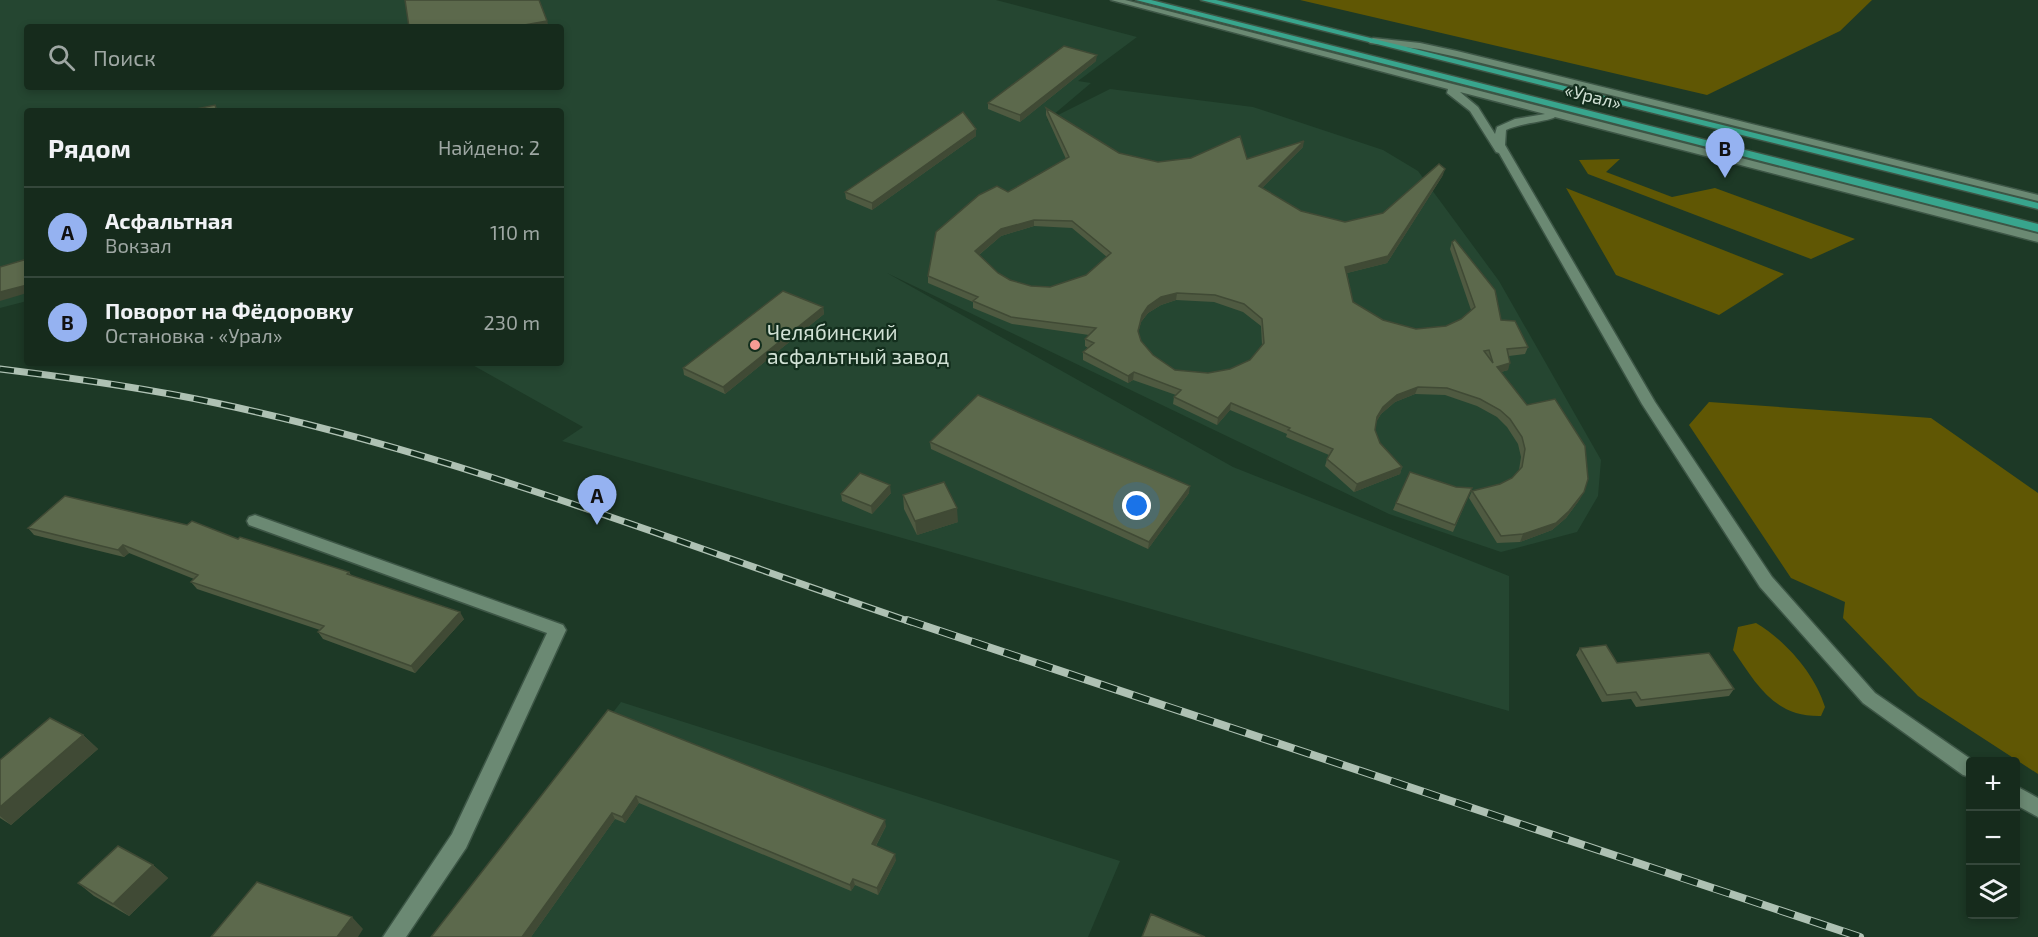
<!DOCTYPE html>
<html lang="ru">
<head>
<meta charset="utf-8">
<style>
  :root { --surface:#162b1c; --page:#1f3325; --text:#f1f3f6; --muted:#9ea7a3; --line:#35473b; --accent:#95b2f1 }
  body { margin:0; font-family:"Exo 2",sans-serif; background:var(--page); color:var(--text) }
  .controls { position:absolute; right:18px; bottom:18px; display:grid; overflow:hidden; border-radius:6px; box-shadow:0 3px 9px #0003 }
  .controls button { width:54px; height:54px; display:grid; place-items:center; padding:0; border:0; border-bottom:2px solid var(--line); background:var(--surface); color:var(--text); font:30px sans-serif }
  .you { position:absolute; left:1137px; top:506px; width:21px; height:21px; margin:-15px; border:4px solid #fff; border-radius:50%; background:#1a73e8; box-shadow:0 0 0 9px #1a73e833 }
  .badge { display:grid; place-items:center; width:39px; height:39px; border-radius:50%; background:var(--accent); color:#111; font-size:20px; font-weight:700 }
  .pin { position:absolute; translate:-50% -50px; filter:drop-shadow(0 2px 3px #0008) }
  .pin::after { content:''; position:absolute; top:32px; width:21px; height:18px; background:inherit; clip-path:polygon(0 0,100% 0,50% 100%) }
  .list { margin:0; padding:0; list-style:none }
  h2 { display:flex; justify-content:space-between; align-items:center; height:78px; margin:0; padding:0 24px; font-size:26px }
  h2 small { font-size:20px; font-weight:400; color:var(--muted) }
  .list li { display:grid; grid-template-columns:39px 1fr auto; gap:18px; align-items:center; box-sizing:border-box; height:90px; padding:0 24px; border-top:2px solid var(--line) }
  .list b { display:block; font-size:22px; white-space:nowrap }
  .list p { margin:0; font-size:20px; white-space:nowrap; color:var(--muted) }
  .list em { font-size:20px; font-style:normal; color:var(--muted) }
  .icon { flex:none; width:33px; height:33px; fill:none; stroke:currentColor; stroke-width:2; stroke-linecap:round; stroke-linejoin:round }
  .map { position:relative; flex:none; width:2038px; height:937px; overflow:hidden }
  .search { position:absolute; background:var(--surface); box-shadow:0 3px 9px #0003; left:24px; top:24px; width:540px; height:66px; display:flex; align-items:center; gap:15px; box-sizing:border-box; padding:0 21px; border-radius:6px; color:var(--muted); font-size:22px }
  .panel { position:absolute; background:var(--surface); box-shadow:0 3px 9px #0003; left:24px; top:108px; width:540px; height:258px; border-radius:6px }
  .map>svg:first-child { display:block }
  .built { fill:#254631; fill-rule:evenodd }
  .green { fill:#605704 }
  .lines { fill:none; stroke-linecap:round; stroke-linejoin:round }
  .minor-casing { stroke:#3d5646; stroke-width:3 }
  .tertiary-casing { stroke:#3d5646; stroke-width:3 }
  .primary-casing { stroke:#3d5646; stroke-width:3 }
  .minor { fill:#6b8973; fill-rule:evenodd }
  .tertiary { fill:#6b8973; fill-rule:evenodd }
  .primary { fill:#38a58d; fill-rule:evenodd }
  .rail-far1-casing { stroke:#aec1b3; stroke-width:7 }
  .rail-casing { stroke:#aec1b3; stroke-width:8 }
  .rail-far1 { stroke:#132e1d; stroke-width:4.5; stroke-dasharray:14; stroke-linecap:butt }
  .rail { stroke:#132e1d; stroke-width:6; stroke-dasharray:17; stroke-linecap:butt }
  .wall { fill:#4f5a41; fill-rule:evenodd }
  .shaded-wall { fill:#404a35 }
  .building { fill:#5c694c; stroke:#404a35; stroke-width:1.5; fill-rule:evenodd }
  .poi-dot { fill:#f59c94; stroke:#132e1d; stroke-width:2 }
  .labels { text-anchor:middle; stroke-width:4.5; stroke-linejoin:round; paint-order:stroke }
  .far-street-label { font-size:18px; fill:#d1e1d5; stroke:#132e1d }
  .poi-label { font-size:21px; fill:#d1e1d5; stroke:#132e1d; text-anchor:start }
</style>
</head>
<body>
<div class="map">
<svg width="2038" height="937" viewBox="0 0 2038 937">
  <rect width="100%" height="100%" fill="#1d3926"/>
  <path class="built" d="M0,0H996L1137,37L1078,81L1091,83L1046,121L1110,89L1253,107L1383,150L1418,171L1499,281L1601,460L1598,496L1577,532L1501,552L1389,514L887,273L1233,467L1509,576V711L562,441L583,427L469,363H561V111H27V301L0,308ZM27,27H561V87H27Z
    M621,702L1120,861L1088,937H440Z"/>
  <path class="green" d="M1300,0H1872L1840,31L1707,95Z
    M1620,159L1606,172L1672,197L1715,188L1855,239L1811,259L1588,174L1579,160Z
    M1566,188L1784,274L1719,315L1616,275Z
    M1709,402L1931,418L2038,493V774L1918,696L1843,618L1845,602L1791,578L1689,425Z
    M1756,623C1785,640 1815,674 1825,707L1821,716C1773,717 1757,684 1733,650L1738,627Z"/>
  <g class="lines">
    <g class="minor-casing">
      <path id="minor" d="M255,515L563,625L566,630L466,848L406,937H383L452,834L547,633L249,525L247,521L249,517Z"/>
    </g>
    <g class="tertiary-casing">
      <path id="tertiary" d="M1111,0H1125L2038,234V242L1555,117C1551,121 1520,123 1506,130L1505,145L1655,402L1772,577L1875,693L1975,762H1970V777L1963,775L1863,703L1760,587L1642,404L1499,153L1496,152L1470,111L1447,93L1448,89ZM1460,92L1545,114L1515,119L1497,127L1495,134L1478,107Z
        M1373,38L1420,43L1457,51L2038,195V201L1457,57L1420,49L1370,43L1368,41Z
        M2016,786L2038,798V817L2016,805Z"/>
    </g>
    <g class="primary-casing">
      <path id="primary" d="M1136,0H1151L2038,224V232Z
        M1201,0H1216L2038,203V209Z"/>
    </g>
    <use href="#minor" class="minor"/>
    <use href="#tertiary" class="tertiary"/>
    <use href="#primary" class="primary"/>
    <g class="rail-far1-casing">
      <path id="rail-far1" d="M0,369C73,378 145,388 216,403C454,453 682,544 911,622"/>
    </g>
    <g class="rail-casing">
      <path id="rail" d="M907,620L1860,937"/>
    </g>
    <use href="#rail-far1" class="rail-far1"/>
    <use href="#rail" class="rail"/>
  </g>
  <path class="wall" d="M1096,61L1020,122L988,109V103Z
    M1046,108L1119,153L1158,162L1247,159L1303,147L1262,188L1301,211L1345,222L1383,213L1443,175L1387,263L1347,273L1353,302L1383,320L1416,329L1446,326L1461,319L1471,310L1450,249L1452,242L1501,320L1528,347L1525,354L1509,356L1508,370L1501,372L1580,499L1566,518L1552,530L1520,542L1497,543L1469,498L1472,491L1500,484L1512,478L1519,470L1521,457L1518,444L1507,427L1497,417L1477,406L1445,395L1415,394L1395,402L1381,414L1376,422L1375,430L1380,443L1402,467L1400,474L1354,492L1325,466L1327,459L1329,455L1286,437L1287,434L1230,410L1217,425L1173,404L1174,397L1176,395L1133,380L1128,383L1083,360V352L1088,348L1085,346V339L1089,335L1012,324L973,308V302L928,283V276L1066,159L1046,115ZM1034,226L1072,228L1107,257L1086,275L1050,287L1031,286L1010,280L998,273L979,255L1001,236ZM1176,300L1214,302L1243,312L1261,326L1262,345L1250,360L1230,369L1208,373L1175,370L1153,355L1141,341L1138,333L1141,322L1148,313L1161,305Z
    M976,129V136L872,210L846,199L845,192Z
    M823,307L824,314L725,394L684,375L683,368Z
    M930,442L1189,493L1148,549L931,449Z
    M1456,487L1472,488L1453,532L1393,510L1396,503Z
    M891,493L872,514L842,501L841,494Z
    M903,495L958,522L917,535L904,509Z
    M28,528L238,539L349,572L351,575L464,619L415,673L323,639L318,632L320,630L197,589L191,582L194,579L129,553L124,557L34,535Z
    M1580,648L1617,663L1734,689L1729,696L1636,707L1631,699L1602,702L1576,655Z
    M608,710L886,826L876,846L896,860L878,895L855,885L851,891L639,803L625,823L615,819L531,937H431Z
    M83,735L98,749L11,825L0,818V760Z
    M153,865L168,878L129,916L94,896L78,883Z"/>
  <path class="shaded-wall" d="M547,21L549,27H513Z
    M1097,55L1096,61L1020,122V115Z
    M976,129V136L872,210V203Z
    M1304,141L1303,147L1257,193L1259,186Z
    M1445,169L1443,175L1387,263L1343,274L1345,267Z
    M1034,220V226L1001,236L975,258V251L1001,229Z
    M27,285V293L0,301V292Z
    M1177,293L1176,300L1161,305L1148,313L1141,322L1137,338L1142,315L1148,306L1161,297Z
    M823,307L824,314L725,394L723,387Z
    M1510,363L1508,370L1494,374L1497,367Z
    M1134,372L1133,380L1128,383V376Z
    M1418,387L1415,394L1395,402L1381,414L1375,424L1377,417L1383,407L1397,395Z
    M1231,403L1230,410L1217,425L1218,418Z
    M1402,467L1400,474L1354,492L1357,484Z
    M890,485L891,493L872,514L871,506Z
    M1190,486L1189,493L1148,549L1149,542Z
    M1584,492L1580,499L1566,518L1552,530L1520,542L1523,534Z
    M957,508L958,522L917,535L915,521Z
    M123,545L129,553L124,557L118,550Z
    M460,612L464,619L415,673L411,666Z
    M83,735L98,749L11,825L0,816V807Z
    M636,796L639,803L625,823L622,817Z
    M612,813L615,819L531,937H522Z
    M885,820L886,826L873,851L872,844Z
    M895,854L896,860L878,895L877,888Z
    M153,865L168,878L129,916L113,904Z
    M853,879L855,885L851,891L850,885Z
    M352,917L363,929L358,937H337Z"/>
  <path class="building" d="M405,0H539L547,21L513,27H409Z
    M1064,46L1097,55L1020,115L988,103Z
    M215,105L217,111H187Z
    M1046,108L1119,153L1158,162L1191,158L1240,136L1247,159L1304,141L1259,186L1301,211L1345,222L1383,213L1439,164L1445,169L1388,256L1345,267L1353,302L1383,320L1416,329L1446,326L1461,319L1475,307L1452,242L1455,240L1495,290L1501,320L1515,321L1528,347L1507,349L1510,363L1497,367L1527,405L1555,399L1585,446L1588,479L1584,492L1569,511L1556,523L1523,534L1501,536L1472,491L1500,484L1512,478L1522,467L1525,449L1522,437L1510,419L1500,410L1480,399L1447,388L1418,387L1397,395L1383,407L1377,417L1375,430L1380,443L1402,467L1357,484L1327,459L1333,449L1288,430L1290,428L1231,403L1218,418L1174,397L1181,390L1134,372L1128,376L1083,352L1094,343L1085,339L1096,328L1011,317L973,301L978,297L928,276L936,232L979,195L997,186L1008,192L1069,157ZM1034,220L1072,221L1111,253L1086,275L1050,287L1031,286L1010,280L998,273L975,251L1001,229ZM1177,293L1215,295L1244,304L1262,319L1264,343L1250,360L1230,369L1208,373L1175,370L1153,355L1141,341L1138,331L1142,315L1148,306L1161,297ZM1489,350L1493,363L1484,351Z
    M963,112L976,129L872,203L845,192Z
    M27,259V285L0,292V267Z
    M783,291L823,307L723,387L683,368Z
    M978,395L1190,486L1149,542L930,442Z
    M1410,472L1456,487L1472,488L1455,525L1396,503Z
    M860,473L890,485L871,506L841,494Z
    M944,482L957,508L915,521L903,495Z
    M65,496L187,525L192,521L238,539L240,537L349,572L347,574L460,612L411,666L318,632L324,626L191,582L198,575L123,545L118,550L28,528Z
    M1606,645L1617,663L1709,653L1734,689L1641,700L1636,692L1607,695L1580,648Z
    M608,710L885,820L872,844L895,854L877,888L853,879L850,885L636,796L622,817L612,813L522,937H431Z
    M50,718L83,735L0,807V760Z
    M118,846L153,865L113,904L78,883Z
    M257,882L352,917L337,937H211Z
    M1151,914L1205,937H1142Z"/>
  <circle class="poi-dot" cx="755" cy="345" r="6"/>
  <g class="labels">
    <g class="far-street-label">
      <text transform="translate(1593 97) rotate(14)" y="6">«Урал»</text>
    </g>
    <g class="poi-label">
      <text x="767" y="340">Челябинский<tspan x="767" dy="24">асфальтный завод</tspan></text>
    </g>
  </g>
</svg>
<div class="controls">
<button>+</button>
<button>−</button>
<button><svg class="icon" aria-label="layers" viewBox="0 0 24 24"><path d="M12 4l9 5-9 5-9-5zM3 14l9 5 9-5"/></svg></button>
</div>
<div class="you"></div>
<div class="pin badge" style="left:597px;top:525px">A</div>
<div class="pin badge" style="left:1725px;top:178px">B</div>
<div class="search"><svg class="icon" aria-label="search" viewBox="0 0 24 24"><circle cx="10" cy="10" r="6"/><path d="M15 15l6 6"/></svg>Поиск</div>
<section class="panel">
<h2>Рядом<small>Найдено: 2</small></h2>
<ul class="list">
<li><span class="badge">A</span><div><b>Асфальтная</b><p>Вокзал</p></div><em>110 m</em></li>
<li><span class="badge">B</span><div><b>Поворот на Фёдоровку</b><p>Остановка · «Урал»</p></div><em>230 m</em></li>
</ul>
</section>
</div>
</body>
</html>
